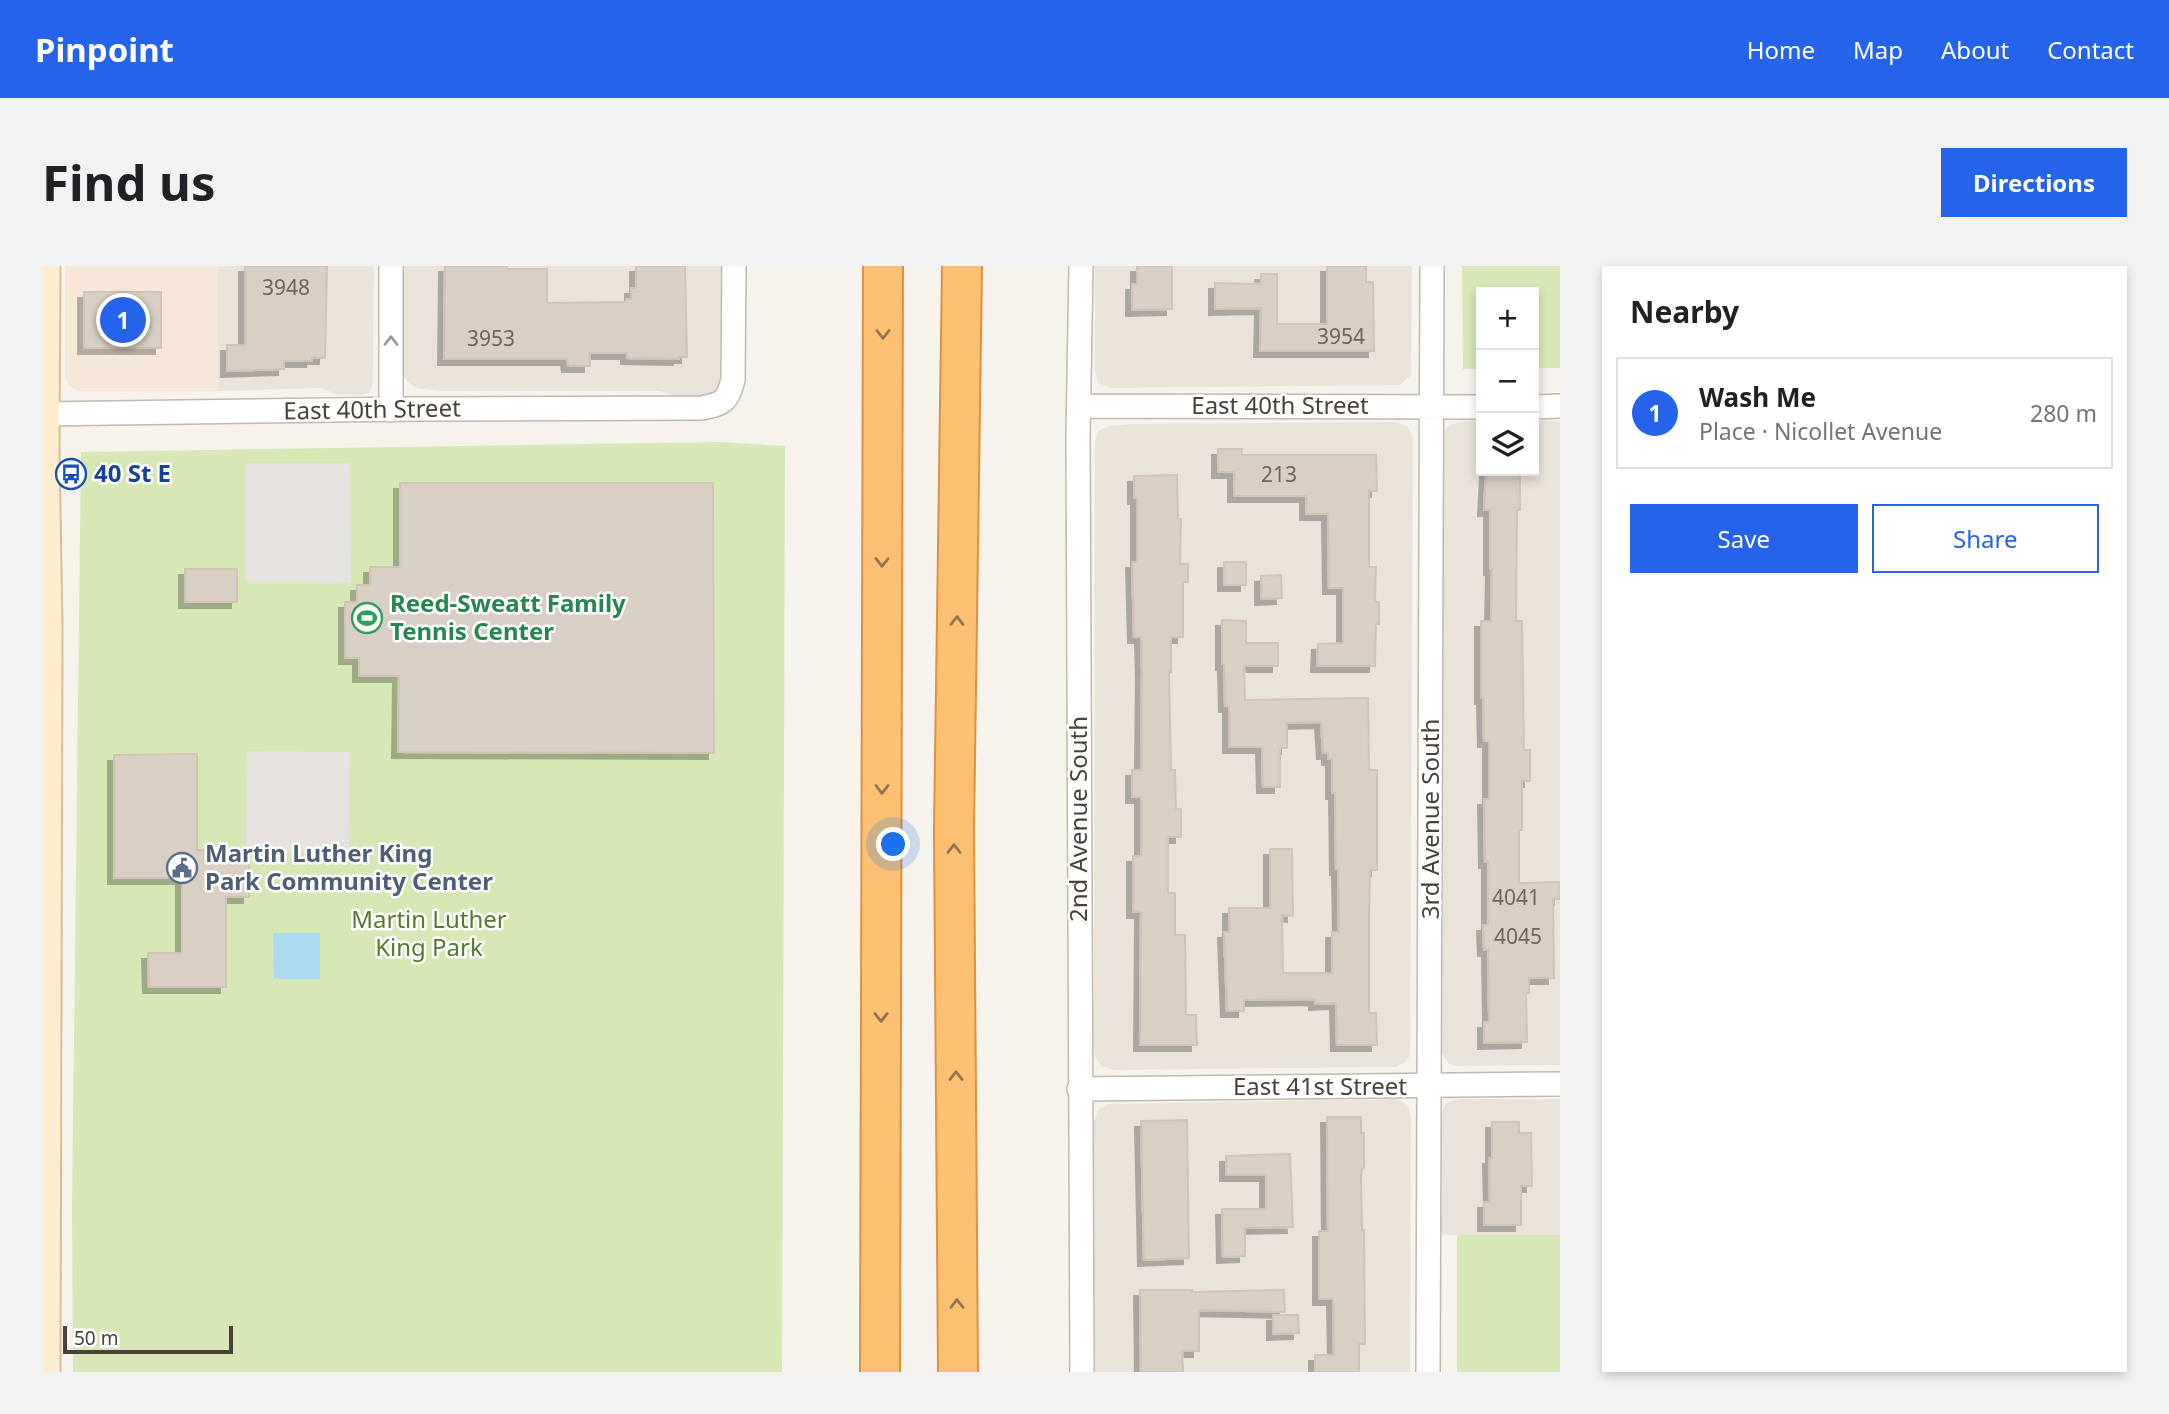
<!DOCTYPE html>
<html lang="en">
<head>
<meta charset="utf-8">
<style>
  :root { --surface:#fff; --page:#f2f2f2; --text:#202124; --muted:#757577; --line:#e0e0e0; --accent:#2563eb }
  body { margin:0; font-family:"Noto Sans",sans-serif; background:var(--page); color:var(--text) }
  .controls { position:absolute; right:21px; top:21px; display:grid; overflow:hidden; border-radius:0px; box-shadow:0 4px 10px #0003 }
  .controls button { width:63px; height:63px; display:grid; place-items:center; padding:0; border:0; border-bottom:2px solid var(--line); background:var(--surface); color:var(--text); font:35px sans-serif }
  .scale { position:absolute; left:21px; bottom:18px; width:170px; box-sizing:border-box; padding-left:7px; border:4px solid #4a4239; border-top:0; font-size:19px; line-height:24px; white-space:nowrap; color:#4a4239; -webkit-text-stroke:5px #fff; paint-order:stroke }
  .you { position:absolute; left:852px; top:579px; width:24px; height:24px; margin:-18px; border:5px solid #fff; border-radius:50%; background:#1a73e8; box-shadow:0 0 0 10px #1a73e833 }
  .badge { display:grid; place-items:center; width:46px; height:46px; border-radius:50%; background:var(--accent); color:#fff; font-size:23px; font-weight:700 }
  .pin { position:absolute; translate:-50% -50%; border:4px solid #fff; box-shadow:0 2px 7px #0006 }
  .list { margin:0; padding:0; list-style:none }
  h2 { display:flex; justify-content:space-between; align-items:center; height:91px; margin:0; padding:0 28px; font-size:30px }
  h2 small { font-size:23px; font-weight:400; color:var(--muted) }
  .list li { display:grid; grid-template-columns:46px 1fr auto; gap:21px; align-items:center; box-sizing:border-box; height:112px; margin:0 14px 14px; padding:0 14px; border:2px solid var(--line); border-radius:0px }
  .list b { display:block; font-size:26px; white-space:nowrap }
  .list p { margin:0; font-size:23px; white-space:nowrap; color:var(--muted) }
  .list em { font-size:23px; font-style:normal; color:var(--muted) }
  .actions { display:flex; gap:14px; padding:21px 28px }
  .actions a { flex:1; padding:16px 0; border:2px solid var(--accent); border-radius:0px; text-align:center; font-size:24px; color:var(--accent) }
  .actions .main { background:var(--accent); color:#fff }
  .icon { flex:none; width:38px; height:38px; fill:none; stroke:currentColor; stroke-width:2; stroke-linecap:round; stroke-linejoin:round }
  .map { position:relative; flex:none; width:1518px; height:1106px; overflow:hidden; border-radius:0px }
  header { display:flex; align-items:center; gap:42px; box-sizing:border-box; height:98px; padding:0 35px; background:var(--accent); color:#fff }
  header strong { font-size:33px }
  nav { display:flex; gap:38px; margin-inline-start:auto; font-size:24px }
  .intro { display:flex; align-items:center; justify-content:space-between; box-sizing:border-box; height:168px; padding:0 42px }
  h1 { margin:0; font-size:49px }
  .button { padding:18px 32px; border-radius:0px; background:var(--accent); color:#fff; font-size:24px; font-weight:700 }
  main { display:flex; gap:42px; padding:0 42px }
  aside { flex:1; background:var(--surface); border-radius:0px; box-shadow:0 4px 10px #0003 }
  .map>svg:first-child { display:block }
  .residential { fill:#e9e3da }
  .commercial { fill:#f6e7d8 }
  .green { fill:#d7e8b6 }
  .parking { fill:#e5e2e0 }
  .water { fill:#abdaf0 }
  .building { fill:#dacfc4; stroke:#d2c4b5; stroke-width:2; filter:url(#shadow) }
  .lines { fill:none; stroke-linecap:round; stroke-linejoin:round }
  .street-casing { stroke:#c1b9ae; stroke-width:26 }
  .secondary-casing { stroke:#d4c09c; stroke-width:37 }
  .highway-casing { stroke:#db9340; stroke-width:42 }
  .street { stroke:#fff; stroke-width:23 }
  .secondary { stroke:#feedce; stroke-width:33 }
  .highway { stroke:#fbc072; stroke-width:38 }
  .oneway { stroke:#917450 }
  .oneway2 { stroke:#9b9792 }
  .labels { text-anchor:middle; stroke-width:5; stroke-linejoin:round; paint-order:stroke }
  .number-label { font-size:21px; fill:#6e655c }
  .street-label { font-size:24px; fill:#4a4239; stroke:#fff }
  .transit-label { font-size:24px; font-weight:bold; fill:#164399; stroke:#fff; text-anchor:start }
  .leisure-label { font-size:24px; font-weight:bold; fill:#27864d; stroke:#fff; text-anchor:start }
  .service-label { font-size:24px; font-weight:bold; fill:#4e5e75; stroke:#fff; text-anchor:start }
  .park-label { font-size:24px; fill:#527c2c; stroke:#fff }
</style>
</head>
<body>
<header>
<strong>Pinpoint</strong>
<nav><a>Home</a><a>Map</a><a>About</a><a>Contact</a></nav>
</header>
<div class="intro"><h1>Find us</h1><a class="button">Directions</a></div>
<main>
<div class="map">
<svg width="1518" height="1106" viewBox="0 0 1518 1106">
  <defs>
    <filter id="shadow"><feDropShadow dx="-6" dy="6" stdDeviation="0" flood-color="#0004"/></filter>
  </defs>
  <rect width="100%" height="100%" fill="#f6f2ec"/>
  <path class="residential" d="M176,0H332L331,116L328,126L320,129H296L279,122L176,125Z
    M360,0H679V116L676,122L665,132L642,133L618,125H401L375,122L367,117L360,109Z
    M1053,0H1370L1369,109L1358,119L1070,122L1056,117L1053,104Z
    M1423,155H1439V205H1492V155H1518V799L1415,800L1407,798L1400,787L1401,174L1402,165L1408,159Z
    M1354,156L1365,160L1370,169L1371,178L1368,789L1363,796L1354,801L1071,804L1059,800L1053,791L1052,775L1053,176L1056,165L1067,160L1091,158Z
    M1354,833L1361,836L1367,842L1369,851L1368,1106H1053L1052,856L1056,844L1067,838Z
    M1418,833H1518V969H1399L1400,847L1403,839L1408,835Z"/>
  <path class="commercial" d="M23,0H176V125H35L27,120L23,111Z"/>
  <path class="green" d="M1420,0H1518V102H1492V26H1439V103H1421Z
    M676,176L743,180L740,1106H31L30,943L39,186Z
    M1415,969H1518V1106H1415Z"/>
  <path class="parking" d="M204,197H308L309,317L204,316Z
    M205,485L308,486L307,587H204Z"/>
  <path class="water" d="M231,667H278V713H232Z"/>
  <path class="building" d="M203,0H285L283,92H270V95H242V103L185,105V79H203Z
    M403,0H465V3H505V37L584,36V33H589V22H594V0H643L645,91H637V93L585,92V87H548V100H526L525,93H402Z
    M1095,0H1130V43L1090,44V18H1095Z
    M1285,0H1324V16H1331L1332,85H1218L1219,42L1173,43V17L1219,18V8H1235V58H1285Z
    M42,26H119V82H42Z
    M1176,183H1200V189H1334L1335,225H1327V301H1334L1333,336H1337V358H1334L1333,400H1275L1276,378L1301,377V322H1287L1286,248H1264V230H1192V206H1176Z
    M1444,205H1478V244H1475L1474,355H1480L1482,484H1488V515H1480V564H1477V617L1518,616V633H1511L1512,712H1487V727H1484L1485,776L1442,777V756H1447V749L1446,684H1442L1441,659H1446V596H1443L1442,533H1447V475H1442L1441,432H1439V355H1449L1450,303H1448V244H1442Z
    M1135,209L1136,253H1139L1138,298H1146V316H1141V371H1129V406H1127L1129,504H1133L1134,543H1139V571H1126V627H1133V669H1143L1144,749H1154L1155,779H1098L1099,646H1091V590H1099V531H1090V504H1099L1100,406L1099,371H1092L1090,296H1095V232H1092V210Z
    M358,217H671L672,487L356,486L357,410H317V392H303V336H315V319H328V301H358Z
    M1182,296H1204V319H1182Z
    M143,303H195V336H143Z
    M1239,309L1240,332L1219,333V310Z
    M1180,354L1204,355V377H1236V400H1202L1203,434L1326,432L1327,504H1335V604H1328L1327,648V747H1334L1335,779H1295L1294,737L1273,738V733L1202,734V745H1185L1182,666H1187V642H1228V583H1250L1251,650L1240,649L1241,707H1290V666H1297L1296,603H1294L1293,527H1290V493H1286V487H1281L1279,456L1245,457V482H1238V521H1221L1220,481H1187V440H1183L1182,398H1180Z
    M155,488V584H169V592H207V631H184V721H107L106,687H140V612H72V489Z
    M1285,851H1319V867H1322V902H1320L1319,910L1320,964H1322L1323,1078H1317V1106H1273V1089H1292L1291,1033H1277V965H1286Z
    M1145,854L1147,992L1102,994L1099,855Z
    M1450,856H1477V867H1489L1490,920H1479V959H1442V936H1448L1447,892H1450Z
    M1248,888L1251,961L1203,962V990L1181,991L1180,943H1224V909H1184V890Z
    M1098,1024H1150V1026L1242,1024L1243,1046L1157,1044V1085H1140L1141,1106H1099Z
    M1231,1049H1256L1257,1067L1231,1068Z"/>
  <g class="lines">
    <g class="street-casing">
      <path id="street" d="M1039,0L1036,170L1040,1106
        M1037,140L1439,141
        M1492,141L1518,140
        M349,144V0
        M0,148L368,143L659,142C681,138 685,136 691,114L692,0
        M1037,823L1518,818
        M1386,1106L1390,0"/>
    </g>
    <g class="secondary-casing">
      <path id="secondary" d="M1,1106L3,361L0,182L1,0"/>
    </g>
    <g class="highway-casing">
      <path id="highway" d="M838,1106L841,0
        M916,1106L912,564L920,0"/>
    </g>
    <use href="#street" class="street"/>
    <use href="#secondary" class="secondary"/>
    <use href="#highway" class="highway"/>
  </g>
  <defs><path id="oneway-chevron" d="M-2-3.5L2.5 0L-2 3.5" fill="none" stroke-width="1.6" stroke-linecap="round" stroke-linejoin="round" transform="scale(1.75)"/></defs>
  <g class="oneway">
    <use href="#oneway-chevron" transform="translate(841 68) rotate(90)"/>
    <use href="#oneway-chevron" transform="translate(840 296) rotate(90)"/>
    <use href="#oneway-chevron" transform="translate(915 355) rotate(-89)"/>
    <use href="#oneway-chevron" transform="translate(840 523) rotate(90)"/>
    <use href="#oneway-chevron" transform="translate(912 583) rotate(-90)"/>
    <use href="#oneway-chevron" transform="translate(839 751) rotate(90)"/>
    <use href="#oneway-chevron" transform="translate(914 810) rotate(-90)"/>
    <use href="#oneway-chevron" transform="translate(915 1038) rotate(-90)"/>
  </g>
  <use class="oneway2" href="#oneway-chevron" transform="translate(349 75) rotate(-90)"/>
  <defs>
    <g id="bus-ring" transform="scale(1.575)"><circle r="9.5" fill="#fff" stroke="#1a4fb4" stroke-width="1.5"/><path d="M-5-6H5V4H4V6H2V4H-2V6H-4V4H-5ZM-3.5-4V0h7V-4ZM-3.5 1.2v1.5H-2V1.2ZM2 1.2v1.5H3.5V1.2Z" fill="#1a4fb4"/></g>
    <g id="stadium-ring" transform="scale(1.575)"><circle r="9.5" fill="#fff" stroke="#2e9e5b" stroke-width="1.5"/><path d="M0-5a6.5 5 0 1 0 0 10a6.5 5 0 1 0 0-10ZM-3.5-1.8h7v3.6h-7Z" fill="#2e9e5b"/></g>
    <g id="civic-ring" transform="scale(1.575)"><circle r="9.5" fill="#fff" stroke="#5c6f8a" stroke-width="1.5"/><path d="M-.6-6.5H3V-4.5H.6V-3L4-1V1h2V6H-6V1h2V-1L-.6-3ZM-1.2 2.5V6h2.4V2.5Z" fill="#5c6f8a"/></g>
  </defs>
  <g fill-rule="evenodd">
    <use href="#bus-ring" x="29" y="208"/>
    <use href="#stadium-ring" x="325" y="352"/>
    <use href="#civic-ring" x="140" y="602"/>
  </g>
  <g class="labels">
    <g class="number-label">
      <text x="244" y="29">3948</text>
      <text x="1299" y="78">3954</text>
      <text x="449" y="80">3953</text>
      <text x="1237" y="216">213</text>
      <text x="1474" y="639">4041</text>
      <text x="1476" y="678">4045</text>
    </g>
    <g class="street-label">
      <text x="1238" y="148">East 40th Street</text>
      <text transform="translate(330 144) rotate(-1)" y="8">East 40th Street</text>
      <text transform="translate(1037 553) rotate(-90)" y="8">2nd Avenue South</text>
      <text transform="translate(1389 553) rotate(-90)" y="8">3rd Avenue South</text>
      <text x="1278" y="829">East 41st Street</text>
    </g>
    <g class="transit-label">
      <text x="52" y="216">40 St E</text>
    </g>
    <g class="leisure-label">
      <text x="348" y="346">Reed-Sweatt Family<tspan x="348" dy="28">Tennis Center</tspan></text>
    </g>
    <g class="service-label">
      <text x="163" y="596">Martin Luther King<tspan x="163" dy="28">Park Community Center</tspan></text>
    </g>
    <g class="park-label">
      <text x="387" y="662">Martin Luther<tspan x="387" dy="28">King Park</tspan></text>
    </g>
  </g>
</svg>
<div class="controls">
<button>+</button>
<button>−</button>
<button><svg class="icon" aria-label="layers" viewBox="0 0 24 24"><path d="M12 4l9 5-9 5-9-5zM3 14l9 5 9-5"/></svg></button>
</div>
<div class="scale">50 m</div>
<div class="you"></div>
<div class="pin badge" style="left:81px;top:54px">1</div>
</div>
<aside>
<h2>Nearby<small></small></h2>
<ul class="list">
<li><span class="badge">1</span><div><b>Wash Me</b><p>Place · Nicollet Avenue</p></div><em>280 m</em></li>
</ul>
<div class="actions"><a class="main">Save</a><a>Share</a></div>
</aside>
</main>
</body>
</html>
